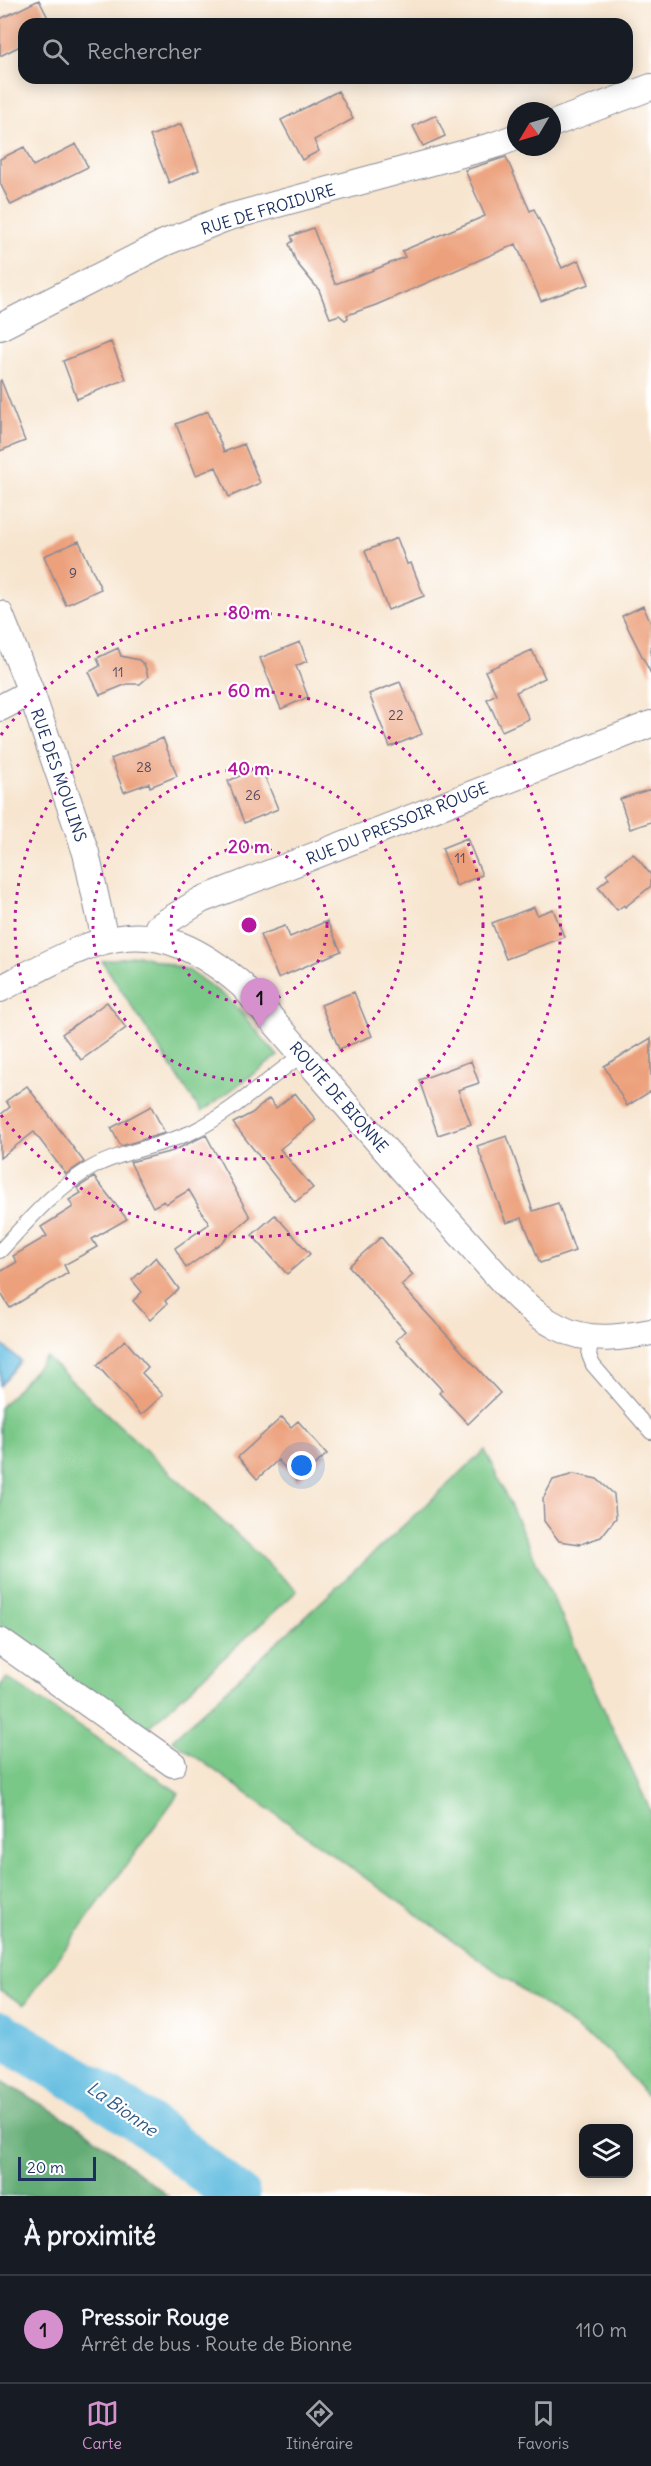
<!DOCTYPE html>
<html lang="fr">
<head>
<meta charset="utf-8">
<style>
  :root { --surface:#171b24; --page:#242831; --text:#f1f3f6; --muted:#9ea1a6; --line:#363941; --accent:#d690ce }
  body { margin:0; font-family:Delius,sans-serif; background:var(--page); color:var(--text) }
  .controls { position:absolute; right:18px; bottom:18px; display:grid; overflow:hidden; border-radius:12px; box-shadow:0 3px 15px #0003 }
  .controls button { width:54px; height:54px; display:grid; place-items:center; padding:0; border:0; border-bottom:2px solid var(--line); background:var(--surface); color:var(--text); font:30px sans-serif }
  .compass { position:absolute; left:507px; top:102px; width:54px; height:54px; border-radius:50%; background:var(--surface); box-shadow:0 3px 15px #0003; rotate:232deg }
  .scale { position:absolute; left:18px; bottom:15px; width:78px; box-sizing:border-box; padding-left:6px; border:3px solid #1b2f5e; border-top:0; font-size:16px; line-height:21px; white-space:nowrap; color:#1b2f5e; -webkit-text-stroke:4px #fff; paint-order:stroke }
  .you { position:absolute; left:302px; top:1466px; width:21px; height:21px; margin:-15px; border:4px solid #fff; border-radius:50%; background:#1a73e8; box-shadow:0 0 0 9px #1a73e833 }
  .badge { display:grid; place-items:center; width:39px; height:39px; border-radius:50%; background:var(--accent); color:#111; font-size:20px; font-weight:700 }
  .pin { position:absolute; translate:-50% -50px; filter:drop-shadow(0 2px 3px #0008) }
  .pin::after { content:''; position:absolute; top:32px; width:21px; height:18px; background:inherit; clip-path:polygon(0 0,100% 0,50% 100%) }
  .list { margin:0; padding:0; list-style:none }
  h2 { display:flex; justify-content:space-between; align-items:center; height:78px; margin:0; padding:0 24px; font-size:26px }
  h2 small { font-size:20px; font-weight:400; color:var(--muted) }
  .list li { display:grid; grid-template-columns:39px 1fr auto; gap:18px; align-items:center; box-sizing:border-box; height:108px; padding:0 24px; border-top:2px solid var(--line) }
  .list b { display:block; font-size:22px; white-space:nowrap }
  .list p { margin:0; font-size:20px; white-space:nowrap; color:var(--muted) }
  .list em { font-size:20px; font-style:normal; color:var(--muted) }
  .icon { flex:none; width:33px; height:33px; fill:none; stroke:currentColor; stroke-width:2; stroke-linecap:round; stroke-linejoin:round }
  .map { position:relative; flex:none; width:651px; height:2196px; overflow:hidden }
  .search { position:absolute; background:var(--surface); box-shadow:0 3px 15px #0003; left:18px; right:18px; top:18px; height:66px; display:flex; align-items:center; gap:15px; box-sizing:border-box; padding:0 21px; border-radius:18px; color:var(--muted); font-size:22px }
  .sheet { height:186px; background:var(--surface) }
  nav { display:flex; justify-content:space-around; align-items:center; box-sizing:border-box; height:84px; border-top:2px solid var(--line); background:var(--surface); font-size:16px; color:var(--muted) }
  nav a { display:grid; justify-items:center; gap:3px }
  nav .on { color:var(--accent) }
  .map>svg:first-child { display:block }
  .green { fill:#7ac888; stroke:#4a7c73; stroke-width:1.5 }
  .forest { fill:#63ac74; stroke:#3f6e69; stroke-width:1.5 }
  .water { fill:#63bde0; stroke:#3f769f; stroke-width:1.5 }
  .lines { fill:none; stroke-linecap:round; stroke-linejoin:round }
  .river { stroke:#63bde0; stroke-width:46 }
  .building { fill:#eca07b }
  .service-casing { stroke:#898a96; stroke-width:16 }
  .minor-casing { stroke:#898a96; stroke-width:28 }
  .service { stroke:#fff; stroke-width:14 }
  .minor { stroke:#fff; stroke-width:26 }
  .ring { fill:none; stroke:#b5179e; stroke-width:3; stroke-dasharray:3 6 }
  .labels { text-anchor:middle; stroke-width:4.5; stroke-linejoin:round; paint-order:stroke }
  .number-label { font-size:14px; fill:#4f4b65 }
  .street-label { font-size:16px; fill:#1b2f5e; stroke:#fff }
  .water-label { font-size:18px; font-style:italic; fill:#315a85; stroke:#fff }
  .centre { fill:#b5179e; stroke:#fff; stroke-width:3 }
  .ring-label { font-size:18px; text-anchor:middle; font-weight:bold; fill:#b5179e; stroke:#fff; stroke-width:4.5; stroke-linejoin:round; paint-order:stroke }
</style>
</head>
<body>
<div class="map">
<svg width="651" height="2196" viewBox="0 0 651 2196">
  <rect width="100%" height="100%" fill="#fff"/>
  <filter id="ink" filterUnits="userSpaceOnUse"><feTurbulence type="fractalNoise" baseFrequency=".0167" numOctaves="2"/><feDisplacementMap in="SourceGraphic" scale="12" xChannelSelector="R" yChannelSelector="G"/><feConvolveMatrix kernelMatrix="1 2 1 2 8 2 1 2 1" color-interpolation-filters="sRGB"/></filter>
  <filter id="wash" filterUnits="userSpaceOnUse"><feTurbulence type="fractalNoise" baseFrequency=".008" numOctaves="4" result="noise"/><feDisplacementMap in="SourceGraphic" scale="24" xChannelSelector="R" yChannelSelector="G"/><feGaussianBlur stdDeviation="1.35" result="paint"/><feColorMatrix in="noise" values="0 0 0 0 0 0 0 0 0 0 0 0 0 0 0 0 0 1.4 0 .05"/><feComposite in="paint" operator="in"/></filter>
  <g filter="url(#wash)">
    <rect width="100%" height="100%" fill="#f7e5cf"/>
    <path class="green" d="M138,955L188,970L229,999L278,1056L201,1112L102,961Z
      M46,1357L297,1591L144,1731L0,1636V1408Z
      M485,1450L651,1812V2101L611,2053L172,1740Z
      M7,1678L179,1793L24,2005L0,1990V1686Z"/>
    <path class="forest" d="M0,2080L84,2129L168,2196H0Z"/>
    <path class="water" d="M2,1345L21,1361L0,1386V1347Z"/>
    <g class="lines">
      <path class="river" d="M0,2034L84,2083L154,2130L237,2196"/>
    </g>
    <g id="blocks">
      <path class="building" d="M39,0L51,24H24V44L0,56V19Z
        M338,91L353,119L314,140L319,151L302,160L281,120Z
        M436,115L445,136L423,146L413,126Z
        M181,124L199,170L169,183L150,136Z
        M76,144L88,167L11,205L0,183V159L24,147L33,166Z
        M506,157L530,211L534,209L562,268L579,260L589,284L541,301L516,244L376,305L347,315L348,318L345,320L339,315L330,318L319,290L296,262L289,244L293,241L291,236L313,228L335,284L371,271L405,257L402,251L485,216L465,170Z
        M111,342L126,379L77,399L63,361Z
        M1,380L25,441L0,451V381Z
        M208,411L224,452L244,444L260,483L229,497L216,467L196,475L176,424Z
        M397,538L407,564L411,563L424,596L388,610L365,551Z
        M79,541L101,589L66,605L44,556Z
        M643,606L651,623V674L622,616Z
        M300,642L307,661L296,666L308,697L281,709L260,658Z
        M118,648L121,656L139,660L145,666L148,677L140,684H127L100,695L89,672L100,666L97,658Z
        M532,650L545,678L516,692L529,719L502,731L487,699L496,694L485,671Z
        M400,682L422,734L390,747L369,694Z
        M163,738L177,776L150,787L149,783L124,792L111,759Z
        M261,767L278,809L244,823L228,781Z
        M651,789V822L630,829L620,799Z
        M467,838L482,875L456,886L442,848Z
        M633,853L651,875V886L625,907L624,905L617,910L598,887L609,878L606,874Z
        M534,907L537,915L553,909L564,937L506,959L492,923Z
        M327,921L341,951L278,978L260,935L285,926L290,937Z
        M354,992L372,1036L339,1049L321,1005Z
        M107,1002L126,1028L81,1060L62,1034Z
        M651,1038V1091L627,1106L604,1066Z
        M471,1061L479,1083L458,1090L471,1124L438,1135L419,1080Z
        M27,1086L84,1162L66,1174L34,1132L0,1158V1115L10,1107L6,1101Z
        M295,1093L316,1120L280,1149L313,1188L295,1202L233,1123L252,1113L269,1099L276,1108Z
        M151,1106L165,1133L121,1146L111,1128Z
        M206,1135L250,1217L221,1243L186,1268L175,1248L209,1224L189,1190L166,1204L164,1201L153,1207L130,1162L173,1151Z
        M507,1136L533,1211L558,1203L575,1251L540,1263L522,1218L506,1223L477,1146Z
        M94,1177L127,1219L92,1239L97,1247L64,1265L68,1273L10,1308L0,1292V1272L17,1262L13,1256L47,1236L41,1227L73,1207L69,1200L81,1193L77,1188Z
        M275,1215L310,1254L287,1274L252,1235Z
        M381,1237L413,1275L401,1285L500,1393L468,1424L439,1393L442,1390L396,1340L405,1331L349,1266Z
        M156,1257L179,1289L165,1301L167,1304L150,1320L133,1301L142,1292L132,1280Z
        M125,1340L148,1367L142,1373L163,1395L141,1415L97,1365Z
        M282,1417L291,1427L298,1421L327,1454L297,1481L278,1460L257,1479L238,1457Z
        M574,1474L597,1479L614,1494L616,1518L601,1537L580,1544L559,1541L544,1521L543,1499L553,1480Z"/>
    </g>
  </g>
  <g filter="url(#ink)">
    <use href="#blocks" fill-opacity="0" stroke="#898a96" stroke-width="1.5"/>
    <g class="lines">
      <g class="service-casing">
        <path id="service" d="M0,1251C29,1220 57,1186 95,1166C126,1150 163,1146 194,1131C232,1112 268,1079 303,1054
          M592,1337L589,1355L593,1365L651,1432"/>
      </g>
      <g class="minor-casing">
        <path id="minor" d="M552,124L651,87
          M0,327L164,243L226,218L495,145L516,137
          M0,614L31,692L86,853L105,940
          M0,708L31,692
          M156,938L158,927L201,900L651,724
          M0,989C97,938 147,904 242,985C316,1069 388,1155 463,1237C492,1268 520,1308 558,1327C588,1343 619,1338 651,1332
          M0,1641L173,1764"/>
      </g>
      <use href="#service" class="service"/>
      <use href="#minor" class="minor"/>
    </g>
  </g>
  <g class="ring">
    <circle cx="249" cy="925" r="78"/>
    <circle cx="249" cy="925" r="156"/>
    <circle cx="249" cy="925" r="234"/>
    <path d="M1 735A312 312 0 1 1 1 1115"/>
  </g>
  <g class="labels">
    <g class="number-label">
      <text x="73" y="578">9</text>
      <text x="118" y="677">11</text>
      <text x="396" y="720">22</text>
      <text x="144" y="772">28</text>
      <text x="253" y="800">26</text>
      <text x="460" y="863">11</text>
    </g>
    <g class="street-label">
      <text transform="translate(268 209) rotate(-17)" y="6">RUE DE FROIDURE</text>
      <text transform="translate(59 775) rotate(71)" y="6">RUE DES MOULINS</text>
      <text transform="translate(397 823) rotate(-22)" y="6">RUE DU PRESSOIR ROUGE</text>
      <text transform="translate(339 1097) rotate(49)" y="6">ROUTE DE BIONNE</text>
    </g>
    <g class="water-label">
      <text transform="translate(122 2109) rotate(35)" y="6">La Bionne</text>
    </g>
  </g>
  <circle cx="249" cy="925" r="9" class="centre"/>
  <g class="ring-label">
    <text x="249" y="619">80 m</text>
    <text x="249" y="697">60 m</text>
    <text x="249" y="775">40 m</text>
    <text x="249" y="853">20 m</text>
  </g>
</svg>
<div class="controls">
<button><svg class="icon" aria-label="layers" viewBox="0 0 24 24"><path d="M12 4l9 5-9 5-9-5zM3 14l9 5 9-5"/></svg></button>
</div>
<svg class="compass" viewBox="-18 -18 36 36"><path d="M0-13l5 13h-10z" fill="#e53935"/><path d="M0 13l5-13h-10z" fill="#9ea1a6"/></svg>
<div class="scale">20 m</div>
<div class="you"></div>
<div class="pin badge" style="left:260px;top:1028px">1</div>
<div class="search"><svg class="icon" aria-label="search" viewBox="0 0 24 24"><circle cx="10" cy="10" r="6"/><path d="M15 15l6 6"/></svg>Rechercher</div>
</div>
<section class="sheet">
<h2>À proximité<small></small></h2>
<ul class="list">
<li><span class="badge">1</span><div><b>Pressoir Rouge</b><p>Arrêt de bus · Route de Bionne</p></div><em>110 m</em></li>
</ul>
</section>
<nav>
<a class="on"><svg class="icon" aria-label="map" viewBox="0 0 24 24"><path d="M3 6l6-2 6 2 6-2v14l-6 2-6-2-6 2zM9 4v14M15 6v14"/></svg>Carte</a>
<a><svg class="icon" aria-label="directions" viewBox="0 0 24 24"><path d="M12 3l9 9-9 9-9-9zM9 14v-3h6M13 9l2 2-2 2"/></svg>Itinéraire</a>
<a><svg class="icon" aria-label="saved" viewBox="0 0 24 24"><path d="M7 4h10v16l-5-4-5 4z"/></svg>Favoris</a>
</nav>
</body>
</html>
